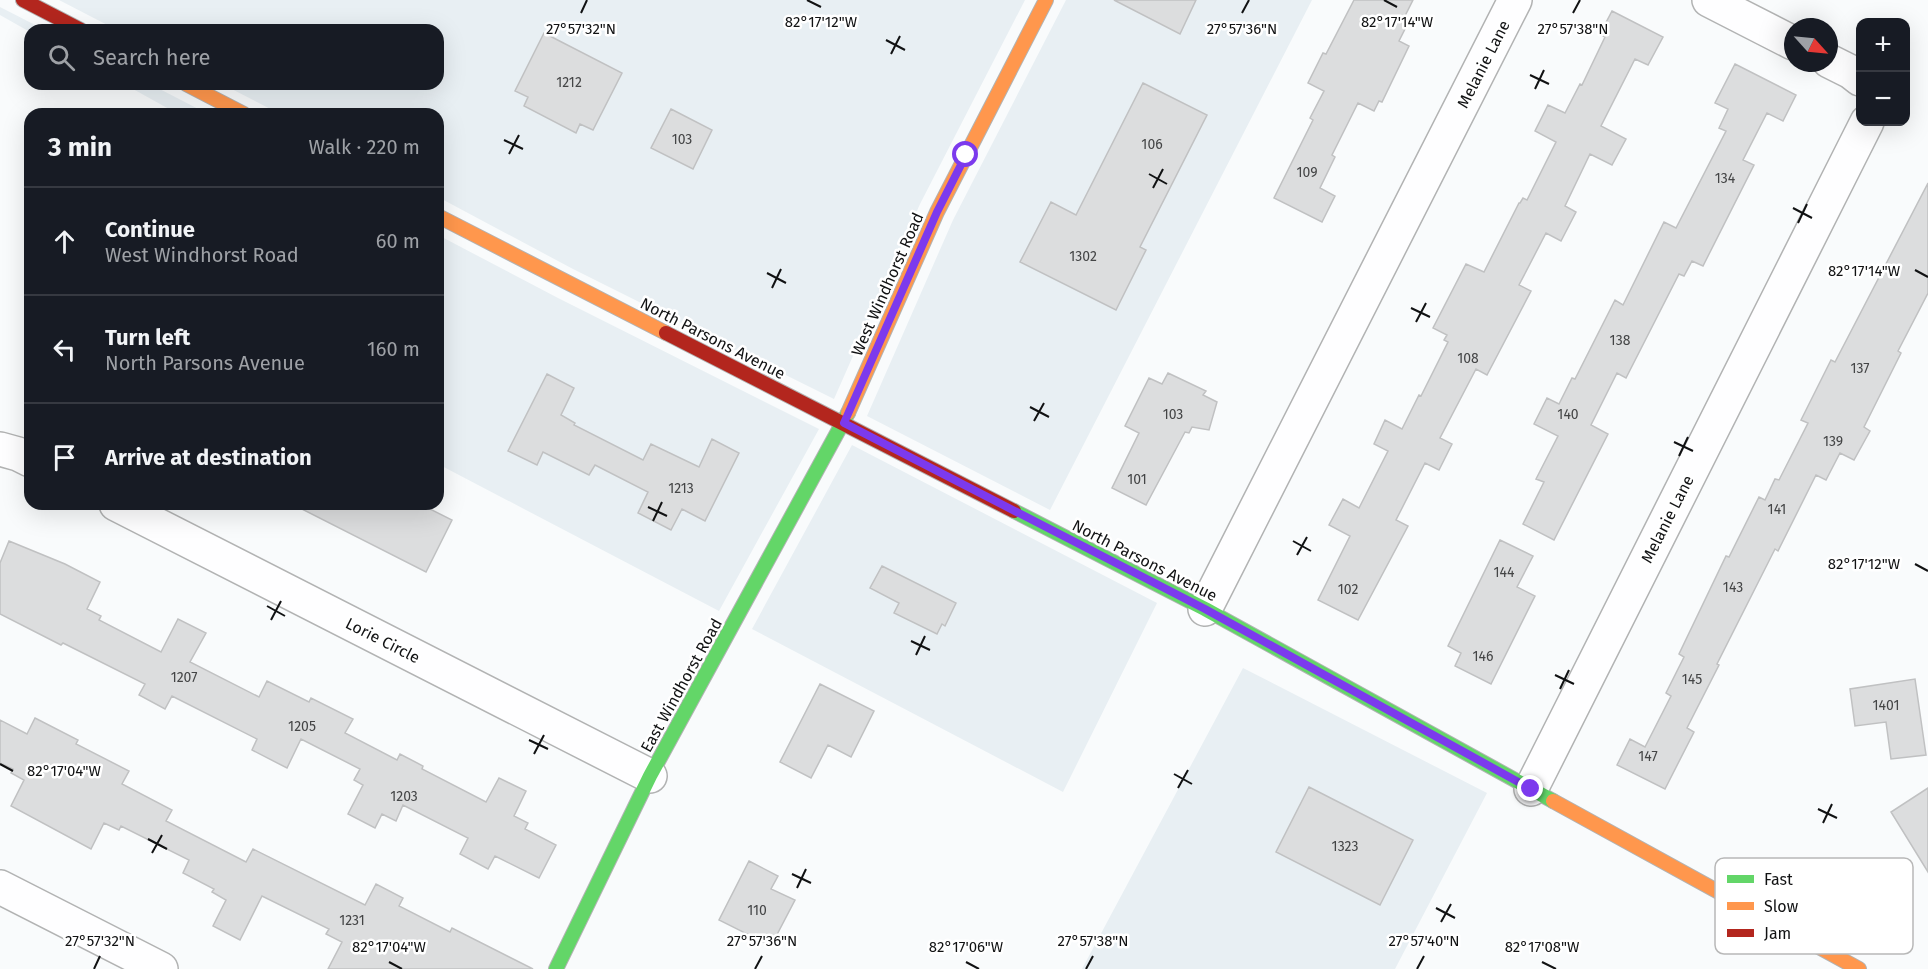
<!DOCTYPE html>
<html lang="en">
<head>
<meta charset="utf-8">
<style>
  :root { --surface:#171b24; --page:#242831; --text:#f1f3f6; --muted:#9ea1a6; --line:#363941 }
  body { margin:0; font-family:"Fira Sans",sans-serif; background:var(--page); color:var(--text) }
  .controls { position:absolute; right:18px; top:18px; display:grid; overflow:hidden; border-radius:12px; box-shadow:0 6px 24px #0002 }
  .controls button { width:54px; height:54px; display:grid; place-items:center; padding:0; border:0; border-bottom:2px solid var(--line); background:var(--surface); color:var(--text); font:30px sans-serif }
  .compass { position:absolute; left:1784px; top:18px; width:54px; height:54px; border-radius:50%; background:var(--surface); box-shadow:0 6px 24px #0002; rotate:117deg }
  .stop { position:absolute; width:18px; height:18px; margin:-14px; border:4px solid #7c3aed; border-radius:50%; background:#fff }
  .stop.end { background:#7c3aed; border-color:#fff; box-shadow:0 2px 6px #0008 }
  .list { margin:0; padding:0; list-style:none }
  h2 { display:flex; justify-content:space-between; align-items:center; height:78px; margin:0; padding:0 24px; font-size:26px }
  h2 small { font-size:20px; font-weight:400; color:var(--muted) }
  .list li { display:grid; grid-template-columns:39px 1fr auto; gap:18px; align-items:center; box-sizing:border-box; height:108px; padding:0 24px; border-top:2px solid var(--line) }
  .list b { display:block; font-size:22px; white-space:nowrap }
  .list p { margin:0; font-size:20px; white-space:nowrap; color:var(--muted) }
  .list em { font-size:20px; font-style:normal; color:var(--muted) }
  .icon { flex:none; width:33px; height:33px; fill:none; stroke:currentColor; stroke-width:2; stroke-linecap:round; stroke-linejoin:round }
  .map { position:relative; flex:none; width:1928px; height:969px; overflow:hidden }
  .search { position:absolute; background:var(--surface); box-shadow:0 6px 24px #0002; left:24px; top:24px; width:420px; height:66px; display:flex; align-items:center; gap:15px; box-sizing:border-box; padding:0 21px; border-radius:18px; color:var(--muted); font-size:22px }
  .panel { position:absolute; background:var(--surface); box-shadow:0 6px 24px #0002; left:24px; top:108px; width:420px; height:402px; border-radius:18px }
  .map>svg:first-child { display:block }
  .built { fill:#e8eff3 }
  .building { fill:#dcddde; stroke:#c0c1c2; stroke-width:1.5 }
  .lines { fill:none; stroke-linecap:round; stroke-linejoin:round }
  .street-casing { stroke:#b2b3b3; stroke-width:36 }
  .fast-casing { stroke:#b2b3b3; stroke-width:16 }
  .slow-casing { stroke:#b2b3b3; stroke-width:16 }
  .jam-casing { stroke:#b2b3b3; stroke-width:16 }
  .street { stroke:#fefeff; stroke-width:33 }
  .fast { stroke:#63d668; stroke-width:14 }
  .slow { stroke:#ff974d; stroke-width:14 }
  .jam { stroke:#b3261e; stroke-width:14 }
  .route { stroke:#7c3aed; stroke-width:8 }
  .ticks { fill:none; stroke:#111213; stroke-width:2 }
  .labels { text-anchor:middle; stroke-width:5; stroke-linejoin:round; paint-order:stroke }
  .number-label { font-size:14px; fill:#444546 }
  .street-label { font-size:16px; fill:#111213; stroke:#fff }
  .key { fill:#fff; stroke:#b8b8b8; stroke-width:1.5 }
  .key-label { font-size:16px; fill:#111213 }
  .ticks-label { font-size:15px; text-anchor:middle; fill:#111213; stroke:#fff; stroke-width:5; stroke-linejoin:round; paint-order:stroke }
</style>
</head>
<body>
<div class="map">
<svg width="1928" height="969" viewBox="0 0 1928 969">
  <rect width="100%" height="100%" fill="#f9fbfc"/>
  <path class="built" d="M59,0H1025L920,204L834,399L573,269L438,197V114H280L222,84H438V30H117Z
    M1066,0H1312L1050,510L867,416L953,220Z
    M0,7L45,30H30V32L0,15Z
    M124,84H150L208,114H178Z
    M438,235L558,298L819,429L719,611L438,464Z
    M852,445L1157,603L1063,792L752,629Z
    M1243,668L1487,793L1395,969H1082Z"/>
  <path class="building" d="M1114,0H1196L1180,34Z
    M1354,0H1413L1402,22L1407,25L1399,41L1409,46L1382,102L1379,101L1374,111L1358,103L1332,155L1335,157L1320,188L1335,196L1322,222L1274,198L1313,120L1310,118L1324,91L1308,83L1323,53L1326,54Z
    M1612,11L1663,37L1648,65L1635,59L1601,126L1626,139L1612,165L1590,154L1565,206L1576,212L1561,241L1546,233L1519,285L1531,291L1487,375L1476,369L1440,438L1452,444L1439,470L1425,463L1396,520L1408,526L1358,620L1318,600L1350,536L1329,525L1343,499L1359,508L1388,451L1374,444L1385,420L1402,429L1419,395L1421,396L1448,342L1444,340L1447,335L1433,328L1466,264L1484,272L1519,203H1520L1523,198L1527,200L1556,142L1535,131L1548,105L1565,113L1580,84L1582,85L1605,37L1600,34Z
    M544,33L622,73L593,130L580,124L576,133L524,106L528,97L515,91Z
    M1735,64L1796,95L1783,121L1767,113L1743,160L1754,165L1703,266L1692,261L1684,276L1679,274L1626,378L1617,373L1591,425L1608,434L1554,540L1523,524L1544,482L1536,479L1558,436L1534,424L1547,398L1559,404L1572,378L1575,379L1615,300L1623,305L1664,222L1676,228L1726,131L1719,128L1728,109L1715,103Z
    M1143,83L1207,115L1140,247L1146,250L1116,310L1020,262L1051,202L1076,215Z
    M671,109L712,130L693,169L651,148Z
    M1928,183V293L1898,351L1901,353L1864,427L1870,431L1854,460L1840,453L1826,480L1816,475L1778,551L1775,549L1717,664L1719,665L1687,728L1694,732L1665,789L1617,765L1630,739L1645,747L1671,696L1666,693L1684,657L1679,654L1726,556L1729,557L1759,497L1765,500L1775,479L1779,480L1808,423L1801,420L1831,360L1835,362Z
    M1168,373L1206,391L1203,395L1217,402L1209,430L1192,427L1189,433L1185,432L1146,505L1112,488L1139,433L1125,426L1149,378L1162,384Z
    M547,374L574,388L561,415L575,423L574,425L643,460L651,444L699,467L712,439L739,453L705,521L682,509L671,530L638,513L648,492L595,465L589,475L543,452L537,465L508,451Z
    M292,504H420L452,520L426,572Z
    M1500,540L1533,556L1517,587L1535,596L1491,684L1455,666L1461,653L1448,646Z
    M9,541L65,564L100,582L87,609L101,616L99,620L161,652L178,619L206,633L190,662L259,697L267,681L309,702L311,698L353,719L345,733L397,760L400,754L423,766L422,769L486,802L499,778L526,791L514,816L528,823L525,829L556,845L539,878L495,856L488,869L460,854L468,838L403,805L396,821L382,814L375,828L348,814L363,785L354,780L360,769L301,739L287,768L252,750L257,739L172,696L165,709L139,695L145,684L63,643L61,645L0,614V563Z
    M882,566L956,603L945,626L942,624L937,634L894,613L899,603L870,588Z
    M1915,679L1926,755L1891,759L1886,722L1855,726L1850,689Z
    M820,684L874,711L851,757L828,745L811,778L780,762Z
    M35,718L78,740L76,744L129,771L122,784L172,810L166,821L246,862L253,849L365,905L376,884L403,898L399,906L450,932L452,928L533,969H328L342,942L326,934L329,929L262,896L240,940L213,926L226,900L212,892L214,889L183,873L189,860L121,826L119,830L104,823L91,849L11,806L24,780L11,773L13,769L0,763V720L27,734Z
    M1309,787L1413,840L1380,905L1276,852Z
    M1928,788V872L1891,812Z
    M749,861L778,876L771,889L795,900L771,946L719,920Z"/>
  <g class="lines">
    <g class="street-casing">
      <path id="street" d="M1709,0L1793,43
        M1829,61L1851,72L1860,79
        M0,449L18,454L30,460
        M116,504L650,776
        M1205,609L1515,0
        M1531,789L1867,122
        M0,887L161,969"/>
    </g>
    <g class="fast-casing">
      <path id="fast" d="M1014,511L1205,609L1553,801
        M556,969L650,776L848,413"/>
    </g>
    <g class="slow-casing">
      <path id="slow" d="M186,84L244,114
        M438,216L666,333
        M848,413L937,212L1046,0
        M1553,801L1859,969"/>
    </g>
    <g class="jam-casing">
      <path id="jam" d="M23,0L81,30
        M666,333L1014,511"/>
    </g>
    <use href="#street" class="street"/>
    <use href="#fast" class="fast"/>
    <use href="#slow" class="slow"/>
    <use href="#jam" class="jam"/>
  </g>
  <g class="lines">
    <path class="route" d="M966,155L937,212L844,423L1205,609L1531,789"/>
  </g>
  <path class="ticks" d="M807,0L821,7M1384,0L1397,7M581,13L587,0M1242,13L1249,0M1573,13L1580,0M886,40L905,50M891,54L900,36M1530,75L1549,84M1535,89L1544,70M504,140L523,149M509,154L519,135M1149,174L1167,184M1153,188L1163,169M1793,208L1812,218M1798,223L1807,204M1915,270L1928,277M767,273L786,283M772,288L781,269M1411,308L1430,317M1416,322L1426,303M1030,407L1049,417M1034,421L1044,403M1674,442L1693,451M1679,456L1688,437M648,507L667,516M653,521L662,502M1293,541L1311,551M1297,555L1307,537M1915,564L1928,571M267,606L285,616M271,620L281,601M911,641L930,650M916,655L925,636M1555,675L1574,684M1560,689L1569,670M529,740L548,749M534,754L544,735M0,764L13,771M1174,774L1192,784M1178,788L1188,770M1818,809L1837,818M1823,823L1832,804M148,839L167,849M152,853L162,835M792,874L811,883M797,888L806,869M1436,908L1455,918M1441,922L1451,904M389,962L402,969M966,962L979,969M1542,962L1556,969M94,969L100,956M755,969L762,956M1086,969L1093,956M1417,969L1424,956"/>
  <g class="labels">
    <g class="number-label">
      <text x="569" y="87">1212</text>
      <text x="682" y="144">103</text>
      <text x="1152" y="149">106</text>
      <text x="1307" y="177">109</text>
      <text x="1725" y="183">134</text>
      <text x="1083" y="261">1302</text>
      <text x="1620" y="345">138</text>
      <text x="1468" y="363">108</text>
      <text x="1860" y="373">137</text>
      <text x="1173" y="419">103</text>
      <text x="1568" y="419">140</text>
      <text x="1833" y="446">139</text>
      <text x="1137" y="484">101</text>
      <text x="681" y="493">1213</text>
      <text x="1777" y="514">141</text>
      <text x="1504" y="577">144</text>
      <text x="1733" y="592">143</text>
      <text x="1348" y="594">102</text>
      <text x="1483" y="661">146</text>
      <text x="184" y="682">1207</text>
      <text x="1692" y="684">145</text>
      <text x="1886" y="710">1401</text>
      <text x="302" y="731">1205</text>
      <text x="1648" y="761">147</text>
      <text x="404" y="801">1203</text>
      <text x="1345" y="851">1323</text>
      <text x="757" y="915">110</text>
      <text x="352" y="925">1231</text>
    </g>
    <g class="street-label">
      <text transform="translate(1483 64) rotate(-63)" y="6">Melanie Lane</text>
      <text transform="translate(887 284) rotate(-66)" y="6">West Windhorst Road</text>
      <text transform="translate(713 338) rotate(27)" y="6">North Parsons Avenue</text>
      <text transform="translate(1667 519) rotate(-63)" y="6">Melanie Lane</text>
      <text transform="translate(1145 560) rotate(27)" y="6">North Parsons Avenue</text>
      <text transform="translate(383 640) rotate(27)" y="6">Lorie Circle</text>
      <text transform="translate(681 685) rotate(-61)" y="6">East Windhorst Road</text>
    </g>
  </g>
  <rect x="1715" y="858" width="198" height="96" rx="9" class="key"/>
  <rect x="1727" y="875" width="27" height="8" fill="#63d668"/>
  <rect x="1727" y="902" width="27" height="8" fill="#ff974d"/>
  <rect x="1727" y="929" width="27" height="8" fill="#b3261e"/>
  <g class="key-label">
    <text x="1764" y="885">Fast</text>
    <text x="1764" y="912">Slow</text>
    <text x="1764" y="939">Jam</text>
  </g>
  <g class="ticks-label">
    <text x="821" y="27">82°17'12"W</text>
    <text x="1397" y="27">82°17'14"W</text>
    <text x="581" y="34">27°57'32"N</text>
    <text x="1242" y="34">27°57'36"N</text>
    <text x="1573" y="34">27°57'38"N</text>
    <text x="1864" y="276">82°17'14"W</text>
    <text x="1864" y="569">82°17'12"W</text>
    <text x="64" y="776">82°17'04"W</text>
    <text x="100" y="946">27°57'32"N</text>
    <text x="762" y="946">27°57'36"N</text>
    <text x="1093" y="946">27°57'38"N</text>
    <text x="1424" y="946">27°57'40"N</text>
    <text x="389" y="952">82°17'04"W</text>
    <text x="966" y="952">82°17'06"W</text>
    <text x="1542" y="952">82°17'08"W</text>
  </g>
</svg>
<div class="controls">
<button>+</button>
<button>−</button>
</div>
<svg class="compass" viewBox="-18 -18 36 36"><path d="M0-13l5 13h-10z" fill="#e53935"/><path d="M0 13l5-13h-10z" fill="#9ea1a6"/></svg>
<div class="stop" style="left:966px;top:155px"></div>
<div class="stop end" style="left:1531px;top:789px"></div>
<div class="search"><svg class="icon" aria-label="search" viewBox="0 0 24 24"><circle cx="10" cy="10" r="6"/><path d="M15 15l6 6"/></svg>Search here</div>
<section class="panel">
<h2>3 min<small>Walk · 220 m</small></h2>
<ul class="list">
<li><svg class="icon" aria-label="ahead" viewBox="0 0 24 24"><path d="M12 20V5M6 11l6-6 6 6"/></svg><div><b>Continue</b><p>West Windhorst Road</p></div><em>60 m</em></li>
<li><svg class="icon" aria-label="left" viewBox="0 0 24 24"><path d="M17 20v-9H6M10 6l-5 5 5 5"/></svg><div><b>Turn left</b><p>North Parsons Avenue</p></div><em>160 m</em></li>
<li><svg class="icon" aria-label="arrive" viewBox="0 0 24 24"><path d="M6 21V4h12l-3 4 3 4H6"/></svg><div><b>Arrive at destination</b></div></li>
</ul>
</section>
</div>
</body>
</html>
